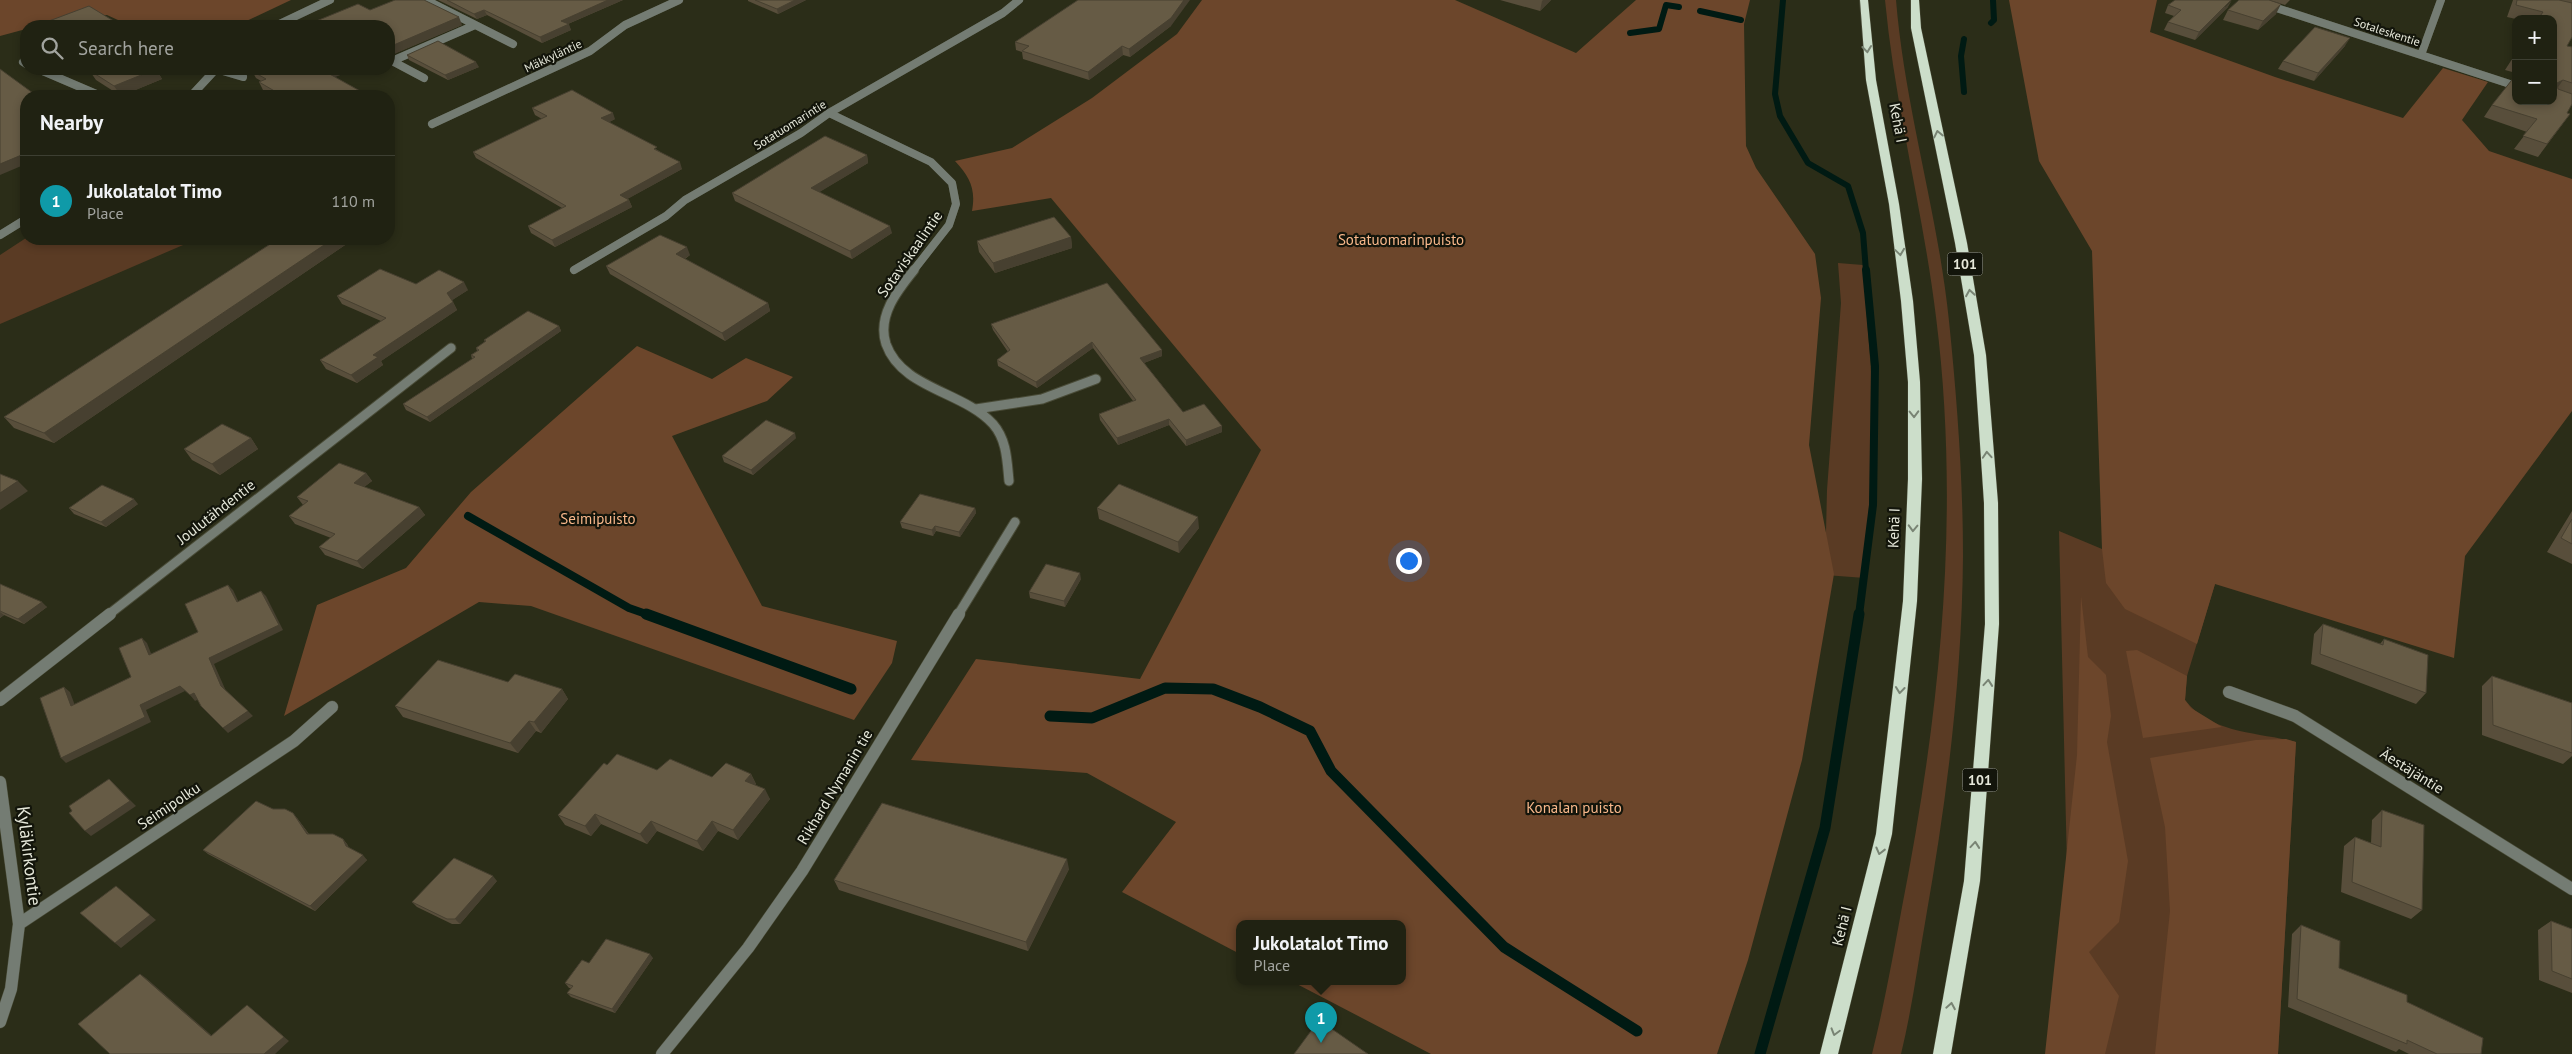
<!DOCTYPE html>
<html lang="en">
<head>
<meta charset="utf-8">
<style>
  :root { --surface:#202212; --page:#2d2f20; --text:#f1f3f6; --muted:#a2a49f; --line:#3d3f32; --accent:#f489f0 }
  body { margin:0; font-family:"PT Sans",sans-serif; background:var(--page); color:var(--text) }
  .controls { position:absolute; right:15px; top:15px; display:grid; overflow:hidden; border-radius:10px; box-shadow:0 2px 8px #0003 }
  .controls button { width:45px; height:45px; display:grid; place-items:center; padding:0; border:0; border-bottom:1px solid var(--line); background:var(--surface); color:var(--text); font:25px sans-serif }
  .you { position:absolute; left:1408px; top:560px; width:18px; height:18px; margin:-12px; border:4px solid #fff; border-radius:50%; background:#1a73e8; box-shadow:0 0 0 8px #1a73e833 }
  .badge { display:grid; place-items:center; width:32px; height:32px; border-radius:50%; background:var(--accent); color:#fff; font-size:16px; font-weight:700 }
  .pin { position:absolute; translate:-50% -41px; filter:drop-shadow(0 1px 2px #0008) }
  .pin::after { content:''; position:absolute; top:26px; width:18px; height:15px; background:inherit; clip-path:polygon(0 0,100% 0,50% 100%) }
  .popup { position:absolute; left:1236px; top:920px; width:170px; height:65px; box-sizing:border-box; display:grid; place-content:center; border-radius:10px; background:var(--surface); filter:drop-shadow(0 1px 4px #0005); font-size:16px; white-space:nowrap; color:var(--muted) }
  .popup b { font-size:19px; color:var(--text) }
  .popup::after { content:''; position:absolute; left:50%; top:100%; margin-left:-10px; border:10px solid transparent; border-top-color:var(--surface) }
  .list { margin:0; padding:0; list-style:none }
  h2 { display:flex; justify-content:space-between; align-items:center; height:65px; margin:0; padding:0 20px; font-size:21px }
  h2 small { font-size:16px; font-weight:400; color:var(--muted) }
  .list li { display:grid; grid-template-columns:32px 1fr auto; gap:15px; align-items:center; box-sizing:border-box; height:90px; padding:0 20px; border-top:1px solid var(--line) }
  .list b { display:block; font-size:19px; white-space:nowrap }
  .list p { margin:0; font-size:16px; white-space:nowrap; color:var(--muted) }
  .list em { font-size:16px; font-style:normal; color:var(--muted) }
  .icon { flex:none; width:28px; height:28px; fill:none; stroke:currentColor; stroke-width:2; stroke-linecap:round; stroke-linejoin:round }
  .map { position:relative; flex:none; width:2572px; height:1054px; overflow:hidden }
  .search { position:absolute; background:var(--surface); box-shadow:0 2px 8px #0003; left:20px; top:20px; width:375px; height:55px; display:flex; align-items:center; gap:12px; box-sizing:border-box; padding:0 18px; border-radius:20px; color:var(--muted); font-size:19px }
  .panel { position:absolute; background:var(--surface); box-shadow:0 2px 8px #0003; left:20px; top:90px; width:375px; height:155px; border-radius:20px }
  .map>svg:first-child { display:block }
  .green { fill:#5a3b24 }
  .forest { fill:#6c462b }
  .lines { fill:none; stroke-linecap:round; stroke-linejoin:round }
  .stream-far2 { stroke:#001a13; stroke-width:6 }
  .stream-far1 { stroke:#001a13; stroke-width:8 }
  .stream { stroke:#001a13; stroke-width:11 }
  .service-far1-casing { stroke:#494b37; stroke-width:8 }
  .service-casing { stroke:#494b37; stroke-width:11 }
  .minor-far2-casing { stroke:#494b37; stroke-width:8 }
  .minor-far1-casing { stroke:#494b37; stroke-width:11 }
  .minor-casing { stroke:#494b37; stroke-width:13 }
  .trunk-casing { stroke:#494b37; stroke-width:1 }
  .service-far1 { stroke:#747c73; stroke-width:8 }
  .service { stroke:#747c73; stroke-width:9 }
  .minor-far2 { stroke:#747c73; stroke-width:8 }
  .minor-far1 { stroke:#747c73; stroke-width:9 }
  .minor { stroke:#747c73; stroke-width:12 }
  .trunk { fill:#ccdeca; fill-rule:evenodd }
  .wall { fill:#584e3b }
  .shaded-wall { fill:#474030 }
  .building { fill:#665b45; stroke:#474030 }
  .oneway { stroke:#798474 }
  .labels { text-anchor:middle; stroke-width:4.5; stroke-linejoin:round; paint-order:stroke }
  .far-street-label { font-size:12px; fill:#e6e8da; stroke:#13150b }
  .shield { fill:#13150b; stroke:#a7a99c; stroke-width:1 }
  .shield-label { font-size:14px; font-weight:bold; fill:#e6e8da }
  .street-label { font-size:15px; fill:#e6e8da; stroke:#13150b }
  .park-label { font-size:15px; fill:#f9b88b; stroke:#13150b }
  .near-street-label { font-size:18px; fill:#e6e8da; stroke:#13150b }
</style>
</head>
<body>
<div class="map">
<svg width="2572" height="1054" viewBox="0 0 2572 1054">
  <rect width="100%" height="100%" fill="#2b2d18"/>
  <path class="green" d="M1885,0H1896C1905,109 1938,213 1949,321C1957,399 1963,478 1963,556C1962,678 1947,798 1926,917C1918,963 1912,1009 1901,1054H1872C1884,1006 1893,956 1902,907C1940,713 1961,514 1936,317C1923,210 1895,107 1885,0Z
    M26,238V239H197L0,324V255Z
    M1838,263L1863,265L1872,385L1871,471L1865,578L1825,575L1827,490L1841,303Z
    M2059,531L2102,549L2215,584L2187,676L2185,700C2211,734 2258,732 2296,742L2278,1054H2047L2067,866Z"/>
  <path class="forest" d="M0,0H291L236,26H131L107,15L77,16L38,26H26V29L0,36Z
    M1202,0H1455L1576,53L1636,0H1750L1744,24L1746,146L1756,168L1815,254L1821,298L1809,445L1834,574L1802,760L1748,960L1717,1054H1431L1293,982H1402V924H1240V954L1122,892L1176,822L1087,773L911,760L976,659L1140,679L1261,450L1051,198L972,211C976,189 970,177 955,161L1012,148L1092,98L1177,34Z
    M2009,0H2157L2150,32L2275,77L2403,118L2443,68L2488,82L2462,120L2489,151L2572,179V411L2465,556L2454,658L2215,584L2197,644L2125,609L2106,583L2102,549L2092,251L2039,161Z
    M637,346L712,379L746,358L793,377L767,401L672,436L762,606L897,641L892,663L854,720L531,606L479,602L284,716L317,605L406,568L471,492Z
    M2081,596L2088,657L2106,675L2111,716L2107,742L2128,861L2119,922L2089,952L2119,996L2105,1054H2045L2077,755Z
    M2137,650L2187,676L2185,700L2191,708L2222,727L2143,738L2126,651Z
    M2286,739L2296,742L2278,1054H2155L2170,911L2165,827L2150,758L2256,740Z"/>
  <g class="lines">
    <path class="stream-far2" d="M1783,0L1775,94L1780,116L1808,163L1848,186L1863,233L1866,271
      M1700,11L1741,20
      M1991,23L1994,20L1993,0
      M1630,33L1659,29L1666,5L1679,7
      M1964,39L1961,56L1964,92"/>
    <path class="stream-far1" d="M468,516L629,608L649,615
      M1859,615L1873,505L1875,366L1866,270"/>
    <path class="stream" d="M646,614L851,689
      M1050,716L1092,718L1165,688L1213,689L1260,707L1310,731L1331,771L1504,947L1637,1031
      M1760,1054L1825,828L1859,614"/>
    <g class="service-far1-casing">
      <path id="service-far1" d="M426,0L513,44
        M23,62L26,64
        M38,69L101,96
        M216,69L243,77
        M424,78L392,61L475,25"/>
    </g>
    <g class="service-casing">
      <path id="service" d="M976,409L1042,399L1096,379"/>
    </g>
    <g class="minor-far2-casing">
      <path id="minor-far2" d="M2252,0L2516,86
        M275,26L330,0
        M2421,55L2441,0
        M191,96L216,69
        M829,113L931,162L952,183L956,204L949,225L913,271
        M432,124L590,51L625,25L679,0
        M0,235L26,219
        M574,270L666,216L685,200L801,133L829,113L1003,13L1019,0"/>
    </g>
    <g class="minor-far1-casing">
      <path id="minor-far1" d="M914,270C897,291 877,316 886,344C902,389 963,391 993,424C1007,440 1007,461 1009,481
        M108,615L451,348
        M958,615L1015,522"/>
    </g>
    <g class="minor-casing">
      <path id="minor" d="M2229,692L2295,716L2572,889
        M0,700L110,614
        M0,782L19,924L11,989L0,1022
        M19,924L294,741L332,707
        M662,1054L748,948L802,871L959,614"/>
    </g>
    <g class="trunk-casing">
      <path id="trunk" d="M1860,0H1868L1876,80L1899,204L1913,301L1920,382L1922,479L1917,601L1892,834L1838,1054H1820L1876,834L1903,601L1908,479V382L1901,301L1889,204L1866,80Z
        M1911,0H1919L1921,28L1967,243L1986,355L1998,503L1999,624L1980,881L1951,1054H1933L1964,881L1985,624L1984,503L1974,355L1955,243L1911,28Z"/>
    </g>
    <use href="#service-far1" class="service-far1"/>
    <use href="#service" class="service"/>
    <use href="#minor-far2" class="minor-far2"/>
    <use href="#minor-far1" class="minor-far1"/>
    <use href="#minor" class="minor"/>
    <use href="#trunk" class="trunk"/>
  </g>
  <path class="wall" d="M438,0H623L568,24L571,30L542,43L487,15L477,19Z
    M748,0H806L778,14L748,1Z
    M1500,0H1551L1540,11Z
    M2269,0H2290L2285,5Z
    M2513,0H2572V37L2567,46L2572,47V104L2567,113L2570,114L2538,157L2514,149L2527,132L2484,117L2492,105L2516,76V101H2553V19H2516L2507,17Z
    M2168,5L2228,7L2195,40L2164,30L2168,22L2174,16L2165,13Z
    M370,10L462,25L389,56V26H316L314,22Z
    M2228,10L2276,14L2258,30L2223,20Z
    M49,21L122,26H53Z
    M1171,26L1130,57L1123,55L1089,80L1023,59L1022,52L1016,50L1015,42Z
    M2345,46L2314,81L2278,69L2283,61Z
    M2516,53V73L2505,70Z
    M407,55L479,67L448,80L409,60Z
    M156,69L162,79L121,96L96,80L89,70Z
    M252,71L335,77L369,96H274L263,90L259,82L261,81L256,78Z
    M532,108L615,119L609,122L659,151L682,169L627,199L629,200L632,207L555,247L531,233L528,226L562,208L476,158L473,152L542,119L535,115Z
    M867,155L868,163L819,192L892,233L852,259L735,201L732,193Z
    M1071,237L1072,248L995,273L979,252L977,241Z
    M278,239H350L351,241L54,443L14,428L4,417Z
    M690,255L685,259L768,303L770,311L725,341L610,274L606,266Z
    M468,290L452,300L457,310L381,361L383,365L357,383L326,369L320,360L381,321L342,304L337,296Z
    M991,324L1162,350V356L1144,363L1183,412L1222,426V432L1186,446L1169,425L1118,445L1100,420L1099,414L1133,401L1093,348L1037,388L998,366L997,360L1008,352L993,330Z
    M559,326L561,331L430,422L406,410L403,404L472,359L471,355L477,351L476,348L485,342L484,340Z
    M251,438L258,449L220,475L192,460L184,449Z
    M796,438L753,475L724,462L722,456Z
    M366,473L372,481L364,487L419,507L425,515L363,569L325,555L319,547L331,538L295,524L289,516L303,505L297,497Z
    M138,504L106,527L74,514L69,508Z
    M975,508L976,513L960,537L936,531L933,536L902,528L900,522Z
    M1097,508L1199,528L1179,553L1099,519Z
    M2572,511V564L2547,552Z
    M1081,579L1065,607L1030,598L1029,592Z
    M0,584L47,607L24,624L4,615L0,618Z
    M2323,624L2380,644L2384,639L2426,693L2416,704L2311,664L2314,634Z
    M2492,676L2572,703V756L2563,764L2482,735V686Z
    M508,682L562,689L568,699L541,733L536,731L518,753L403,717L395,706Z
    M607,765L712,777L751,774L756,784L755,785L770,799L738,840L718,831L703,851L657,831L647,844L601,824L591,836L565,825L558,815Z
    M273,809L297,818L309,834L343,839L347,844L349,848L367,860L315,911L208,854L203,850Z
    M2382,810L2422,910L2411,919L2341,892L2344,846L2355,837L2371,843L2372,820Z
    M1069,869L1028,951L839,890L834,880Z
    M497,881L460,924H452L417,907L412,902Z
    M2551,921L2572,929V993L2539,980L2538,930Z
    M2301,925L2339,968L2407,1002L2481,1054H2409L2399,1049L2396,1052L2288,1007L2292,934Z
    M653,958L615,1013L571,997L567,993L571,988H569L565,983L589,963Z"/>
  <path class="shaded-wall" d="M608,0H623L563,26L561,21Z
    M795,0H806L778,14L777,9Z
    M1184,0H1190L1171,26L1130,57L1129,49Z
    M1543,0H1551L1540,11L1542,1Z
    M2232,0L2228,7L2195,40L2199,32Z
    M2281,4L2276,14L2258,30L2263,21Z
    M484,10L487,15L477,19L474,14Z
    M459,17L462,25L389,56V47Z
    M569,24L571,30L542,43L540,37Z
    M2350,38L2345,46L2314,81L2318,73Z
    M1122,46L1123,55L1089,80L1088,72Z
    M476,62L479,67L448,80L445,75Z
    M156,69L162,79L121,96L114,86Z
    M334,69H356L330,79L326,72Z
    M2563,80L2554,93L2557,83Z
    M613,113L615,119L604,125L601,118Z
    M24,154L26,158V164L0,175V164Z
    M867,155L868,163L813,196L811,188Z
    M680,162L682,169L622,202L620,195Z
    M629,200L632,207L555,247L552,240Z
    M890,226L892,233L852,259L850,251Z
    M1071,237L1072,248L995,273L993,263Z
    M333,239H350L351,241L54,443L44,433Z
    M687,247L690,255L679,262L676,254Z
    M464,282L468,290L451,301L447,293Z
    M453,302L457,310L381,361L383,365L357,383L351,375L373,355Z
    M768,303L770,311L725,341L722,333Z
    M559,326L561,331L430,422L427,417Z
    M1092,342L1093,348L1037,388L1036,382Z
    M1162,350V356L1141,364L1140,358Z
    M1169,419V425L1118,445L1117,438Z
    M1222,426V432L1186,446V440Z
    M795,433L796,438L753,475L751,470Z
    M251,438L258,449L220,475L212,464Z
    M366,473L372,481L359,491L354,483Z
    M18,481L28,491L0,510V493Z
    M134,499L138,504L106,527L101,522Z
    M419,507L425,515L363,569L357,561Z
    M975,508L976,513L960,537L959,532Z
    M1198,517L1199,528L1179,553L1178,542Z
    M935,526L936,531L933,536L932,530Z
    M1080,573L1081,579L1065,607L1064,601Z
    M228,585L233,590L241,607L237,602Z
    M261,591L266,596L283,630L214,664L226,691L221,686L209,658Z
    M42,602L47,607L24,624L18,619Z
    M0,612L4,615L0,618Z
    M142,638L147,643L154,661L149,655Z
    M180,686L185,691L146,710L151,722L66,763L61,758L140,705Z
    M64,687L70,692L77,711L71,706Z
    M562,689L568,699L541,733L534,722Z
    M194,693L199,699L195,701L190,695Z
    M248,711L253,716L228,733L223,728Z
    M529,721L536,731L518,753L510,743Z
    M751,774L756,784L750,791L745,781Z
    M109,779L136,806L91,836L85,831Z
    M765,789L770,799L738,840L733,830Z
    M293,813L297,818L312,839L307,834Z
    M595,814L601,824L591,836L585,826Z
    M651,821L657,831L647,844L640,834Z
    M712,821L718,831L703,851L697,841Z
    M343,839L347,844L350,851L346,846Z
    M363,855L367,860L315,911L310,906Z
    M1067,859L1069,869L1028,951L1026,942Z
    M493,876L497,881L460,924L455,919Z
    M122,891L156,920L121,948L115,943Z
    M650,954L653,958L615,1013L612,1009Z
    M140,974L146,978L217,1040L211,1036Z
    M247,1005L289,1041L275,1054H264Z"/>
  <path class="building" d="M395,0H424L459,17L389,47V26H321L314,22L358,4L370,10Z
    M447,0H608L561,21L569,24L540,37L484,10L474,14Z
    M755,0H795L777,9Z
    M1078,0H1184L1171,18L1129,49L1122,46L1088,72L1022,51L1029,46L1015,42Z
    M2175,0H2231L2199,32L2168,22L2181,10L2168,5Z
    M2239,0H2269L2281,4L2263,21L2228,10Z
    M2517,0H2559L2572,3V37L2567,46L2572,47V83L2563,80L2557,83L2558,89L2572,94V104L2567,113L2570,114L2547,144L2523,136L2537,119L2492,105L2515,76H2516V101H2553V19H2538L2543,12L2516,5Z
    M89,6L122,26H57L49,21Z
    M2315,27L2350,38L2318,73L2283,61Z
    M438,41L476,62L445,75L407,55Z
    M0,69L37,96H26V156L24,154L0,164Z
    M92,69H156L114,86L89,70Z
    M256,69H334L326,72L369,96H283L259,82L266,79L252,71Z
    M572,90L613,113L601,118L657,147L654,149L680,162L620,195L629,200L552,240L528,226L566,206L473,152L547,116L532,108Z
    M825,136L867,155L811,188L890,226L850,251L732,193Z
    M1054,217L1071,237L993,263L977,241Z
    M660,235L687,247L676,254L768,303L722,333L606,266Z
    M278,239H333L44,433L4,417Z
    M380,269L416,284L439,270L464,282L447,293L453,302L373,355L378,357L351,375L320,360L386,318L337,296Z
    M1107,283L1162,350L1140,358L1183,412L1204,404L1222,426L1186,440L1169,419L1117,438L1099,414L1136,400L1092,342L1036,382L997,360L1010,350L991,324Z
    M528,311L559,326L427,417L403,404L475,357L471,355L479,350L476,348L486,341L484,340Z
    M766,420L795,433L751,470L722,456Z
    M222,424L251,438L212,464L184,449Z
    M339,463L366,473L354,483L419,507L357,561L319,547L335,534L289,516L308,501L297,497Z
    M0,474L18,481L0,493Z
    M1119,484L1198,517L1178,542L1097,508Z
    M102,485L134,499L101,522L69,508Z
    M920,494L975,508L959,532L935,526L932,530L900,522Z
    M2572,519V544L2561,538Z
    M1046,564L1080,573L1064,601L1029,592Z
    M0,584L42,602L18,619L0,611Z
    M228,585L237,602L261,591L279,625L209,658L221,686L248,711L223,728L201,706L194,693L190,695L180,686L140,705L145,717L61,758L40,698L64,687L71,706L131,677L119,648L142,638L149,655L198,632L185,604Z
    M2323,624L2383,645L2384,639L2428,655L2426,693L2320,654Z
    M438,660L508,682L515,674L562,689L534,722L529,721L510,743L395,706Z
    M2492,676L2572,703V753L2493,725Z
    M617,754L657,770L670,759L712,777L726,763L751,774L745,781L765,789L733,830L712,821L697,841L651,821L640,834L595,814L585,826L558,815L604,763L607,765Z
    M109,779L130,801L85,831L69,813L72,811L69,806Z
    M256,801L273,809H285L293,813L307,834H333L343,839L346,846L363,855L310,906L203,850Z
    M882,803L1067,859L1026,942L834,880Z
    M2382,810L2424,825L2422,910L2352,882L2355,837L2381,847Z
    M454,858L493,876L455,919H447L412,902Z
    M116,886L150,915L115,943L80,913Z
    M2551,921L2572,929V979L2552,971Z
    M2301,925L2340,941L2339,968L2407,995V1002L2483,1038L2481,1054H2437L2407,1040V1044L2297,999Z
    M606,939L650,954L612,1009L567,993L573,986L565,983L582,960L589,963Z
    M140,974L211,1036L247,1005L284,1037L264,1054H110L78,1024Z
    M1319,1020L1368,1054H1294Z"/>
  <defs><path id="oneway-chevron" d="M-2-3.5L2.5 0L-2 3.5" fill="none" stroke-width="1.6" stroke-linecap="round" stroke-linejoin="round" transform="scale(1.25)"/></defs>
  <g class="oneway">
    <use href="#oneway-chevron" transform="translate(1867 49) rotate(84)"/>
    <use href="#oneway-chevron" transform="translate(1938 134) rotate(-102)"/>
    <use href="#oneway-chevron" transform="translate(1900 252) rotate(82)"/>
    <use href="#oneway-chevron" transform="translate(1970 293) rotate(-99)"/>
    <use href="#oneway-chevron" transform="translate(1914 414) rotate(89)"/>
    <use href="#oneway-chevron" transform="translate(1987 455) rotate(-94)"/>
    <use href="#oneway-chevron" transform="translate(1913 528) rotate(92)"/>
    <use href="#oneway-chevron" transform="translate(1988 683) rotate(-85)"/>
    <use href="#oneway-chevron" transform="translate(1900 690) rotate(96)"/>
    <use href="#oneway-chevron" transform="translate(1975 845) rotate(-85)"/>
    <use href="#oneway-chevron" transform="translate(1880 851) rotate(104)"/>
    <use href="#oneway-chevron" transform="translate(1951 1006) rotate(-80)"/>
    <use href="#oneway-chevron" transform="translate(1835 1032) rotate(106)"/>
  </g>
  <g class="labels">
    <g class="far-street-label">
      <text transform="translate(2387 32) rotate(18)" y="4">Sotaleskentie</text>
      <text transform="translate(553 56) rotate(-25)" y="4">Mäkkyläntie</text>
      <text transform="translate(790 125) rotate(-32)" y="4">Sotatuomarintie</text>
    </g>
    <g class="shield">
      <rect x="1947.5" y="252.5" width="35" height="23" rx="4"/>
      <rect x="1962.5" y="768.5" width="35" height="23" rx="4"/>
    </g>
    <g class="shield-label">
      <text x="1965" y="269">101</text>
      <text x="1980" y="785">101</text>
    </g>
    <g class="street-label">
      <text transform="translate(1898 123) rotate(79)" y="5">Kehä I</text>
      <text transform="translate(910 254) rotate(-55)" y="5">Sotaviskaalintie</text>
      <text transform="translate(216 512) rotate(-38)" y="5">Joulutähdentie</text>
      <text transform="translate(1894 528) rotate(-88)" y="5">Kehä I</text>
      <text transform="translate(2412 771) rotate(32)" y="5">Äestäjäntie</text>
      <text transform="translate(835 787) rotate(-59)" y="5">Rikhard Nymanin tie</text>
      <text transform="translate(169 806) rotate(-34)" y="5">Seimipolku</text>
      <text transform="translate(1842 926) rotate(-76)" y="5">Kehä I</text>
    </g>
    <g class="park-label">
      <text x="1401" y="245">Sotatuomarinpuisto</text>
      <text x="598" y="524">Seimipuisto</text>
      <text x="1574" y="813">Konalan puisto</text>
    </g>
    <g class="near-street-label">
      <text transform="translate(29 856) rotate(83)" y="6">Kyläkirkontie</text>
    </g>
  </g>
</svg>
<div class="controls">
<button>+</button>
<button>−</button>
</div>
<div class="you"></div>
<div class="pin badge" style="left:1321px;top:1043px;background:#0f9aa8">1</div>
<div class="popup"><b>Jukolatalot Timo</b>Place</div>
<div class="search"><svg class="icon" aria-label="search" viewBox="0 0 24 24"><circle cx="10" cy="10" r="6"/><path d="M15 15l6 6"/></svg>Search here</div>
<section class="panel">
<h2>Nearby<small></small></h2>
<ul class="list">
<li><span class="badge" style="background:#0f9aa8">1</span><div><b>Jukolatalot Timo</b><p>Place</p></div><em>110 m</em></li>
</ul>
</section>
</div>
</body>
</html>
